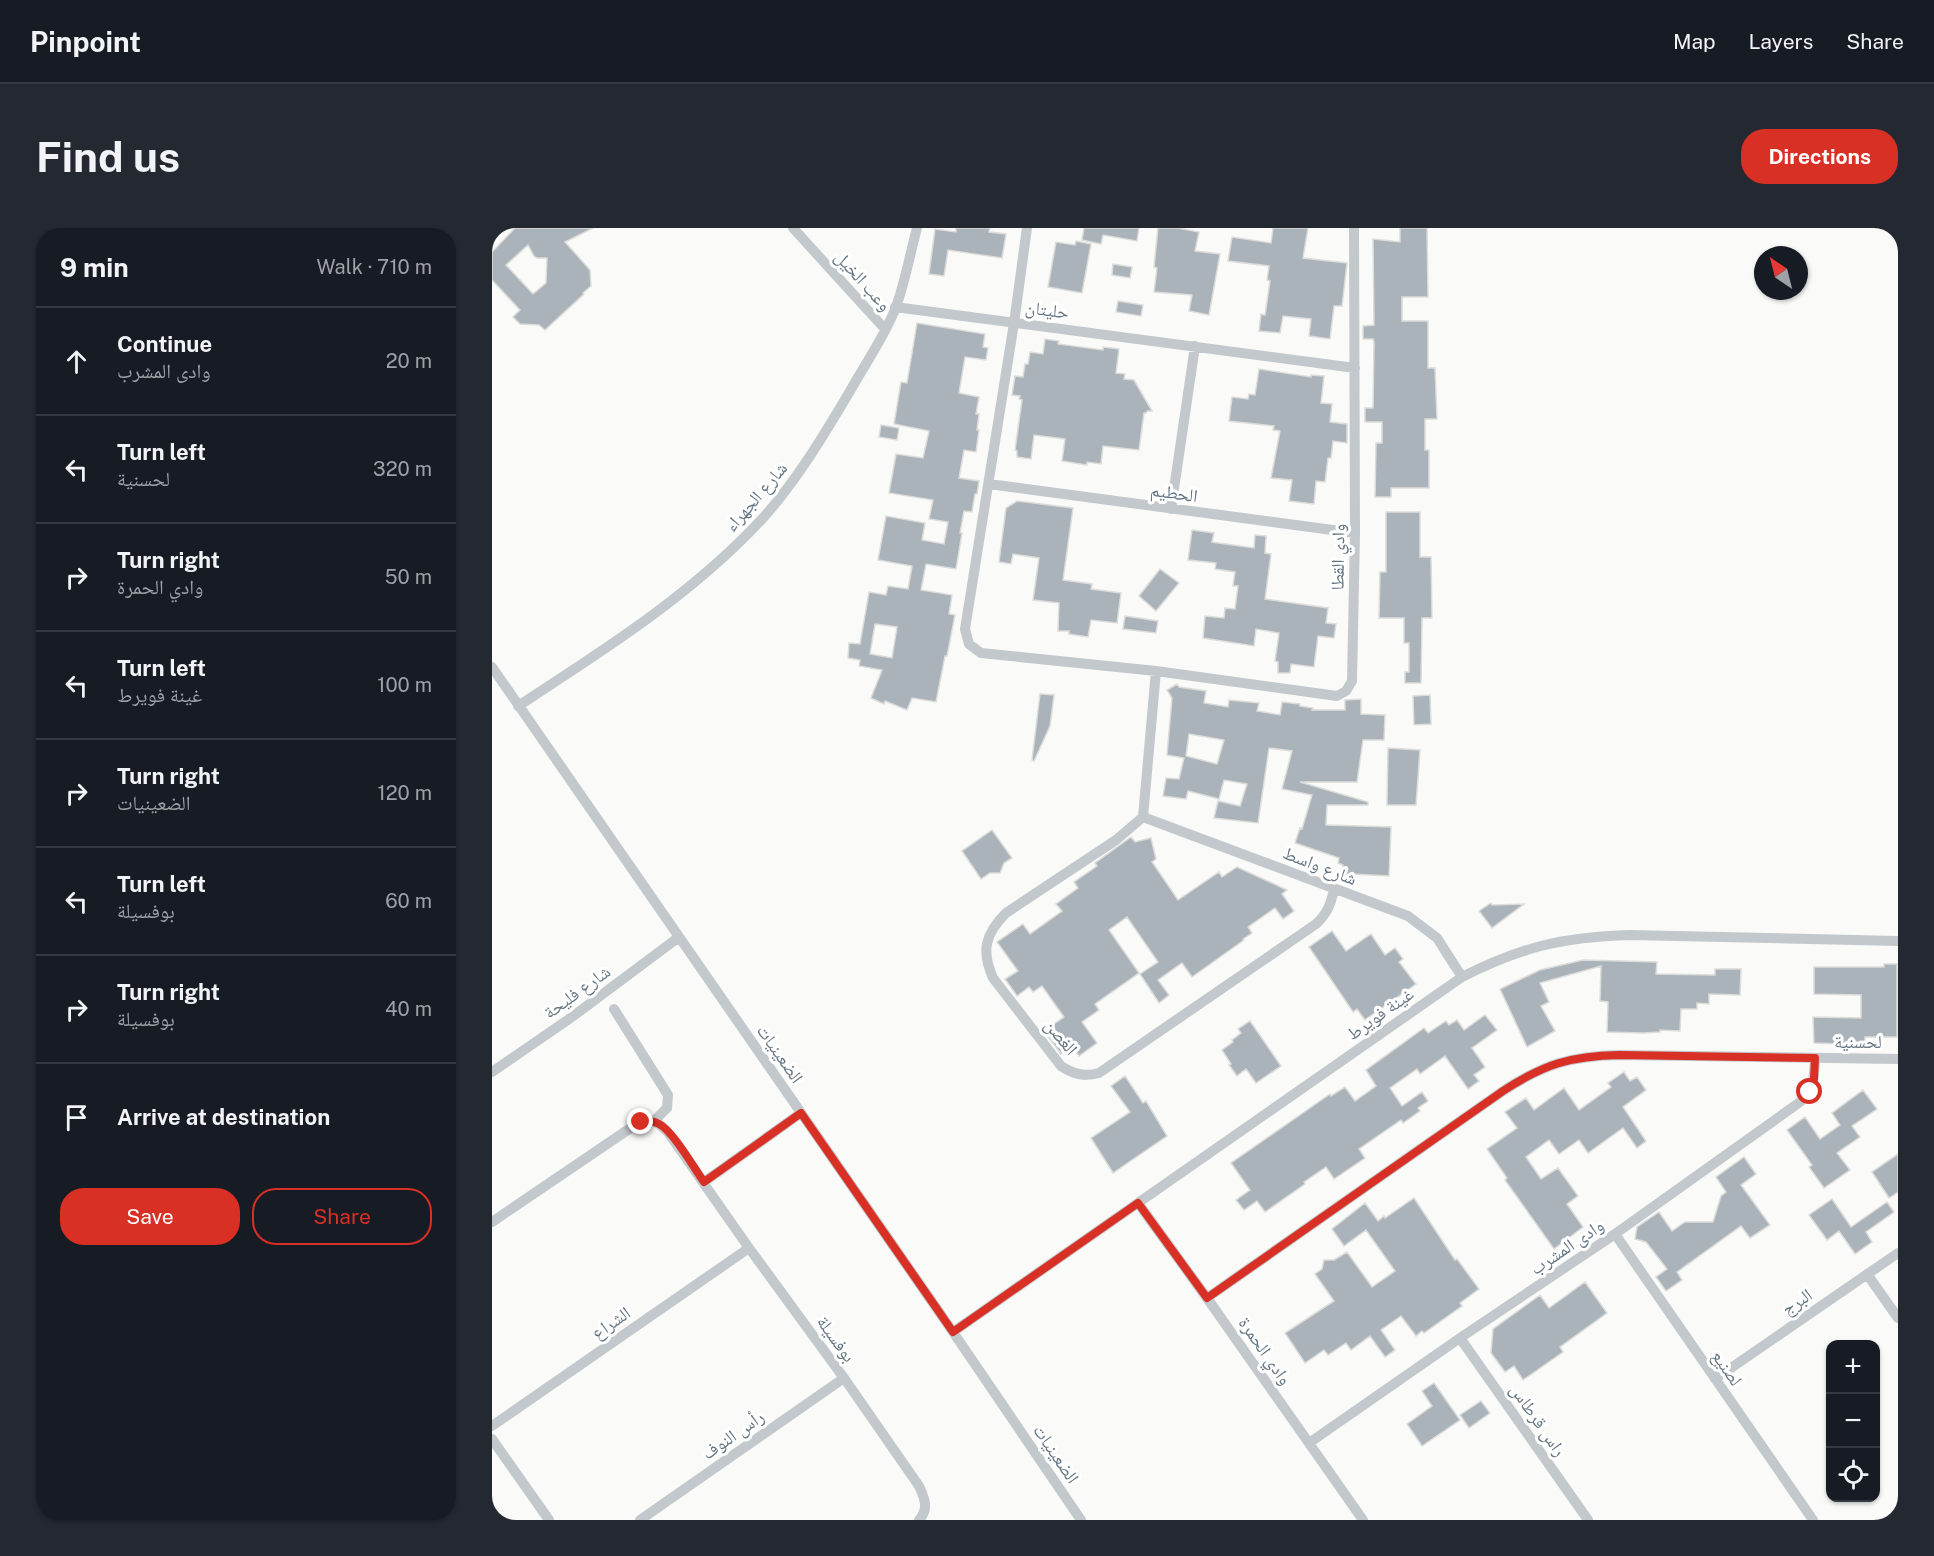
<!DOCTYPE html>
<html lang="en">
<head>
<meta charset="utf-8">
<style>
  :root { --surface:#171b24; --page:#242831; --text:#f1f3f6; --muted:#9ea1a6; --line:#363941; --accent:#d93025 }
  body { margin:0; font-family:"Public Sans","Noto Naskh Arabic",sans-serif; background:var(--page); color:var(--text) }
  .controls { position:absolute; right:18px; bottom:18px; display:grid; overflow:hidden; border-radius:12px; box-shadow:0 2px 4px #0004 }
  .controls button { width:54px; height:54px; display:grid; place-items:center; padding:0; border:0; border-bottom:2px solid var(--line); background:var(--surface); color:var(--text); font:30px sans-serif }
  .compass { position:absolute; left:1262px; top:18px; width:54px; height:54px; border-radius:50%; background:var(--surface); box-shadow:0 2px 4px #0004; rotate:325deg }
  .stop { position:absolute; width:18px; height:18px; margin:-14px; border:4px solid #d93025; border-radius:50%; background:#fff }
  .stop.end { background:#d93025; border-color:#fff; box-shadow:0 2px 6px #0008 }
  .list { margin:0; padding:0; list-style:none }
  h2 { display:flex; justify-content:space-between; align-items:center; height:78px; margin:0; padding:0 24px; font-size:26px }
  h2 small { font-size:20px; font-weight:400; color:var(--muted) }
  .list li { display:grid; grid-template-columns:39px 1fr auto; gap:18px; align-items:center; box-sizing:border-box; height:108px; padding:0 24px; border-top:2px solid var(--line) }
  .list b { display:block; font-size:22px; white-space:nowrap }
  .list p { margin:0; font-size:20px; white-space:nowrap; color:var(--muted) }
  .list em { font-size:20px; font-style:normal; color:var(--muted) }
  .actions { display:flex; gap:12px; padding:18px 24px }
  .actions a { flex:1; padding:14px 0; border:2px solid var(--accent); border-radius:24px; text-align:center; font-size:21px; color:var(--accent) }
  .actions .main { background:var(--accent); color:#fff }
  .icon { flex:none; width:33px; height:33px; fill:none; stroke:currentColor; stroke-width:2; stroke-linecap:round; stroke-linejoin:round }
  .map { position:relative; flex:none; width:1406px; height:1292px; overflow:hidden; border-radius:24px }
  header { display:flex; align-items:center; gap:36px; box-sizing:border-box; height:84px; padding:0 30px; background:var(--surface); border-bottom:2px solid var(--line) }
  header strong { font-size:28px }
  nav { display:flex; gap:33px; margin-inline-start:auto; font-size:21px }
  .intro { display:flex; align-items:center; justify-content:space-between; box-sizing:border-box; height:144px; padding:0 36px }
  h1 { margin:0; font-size:42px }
  .button { padding:15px 27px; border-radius:24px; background:var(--accent); color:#fff; font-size:21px; font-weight:700 }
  main { display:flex; gap:36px; padding:0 36px }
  aside { flex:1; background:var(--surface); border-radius:24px; box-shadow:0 2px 4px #0004 }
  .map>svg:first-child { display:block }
  .building { fill:#aab3b9; stroke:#dcdcda; stroke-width:1.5; fill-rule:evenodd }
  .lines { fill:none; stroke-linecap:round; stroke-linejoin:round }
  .minor { stroke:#c3c8cc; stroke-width:10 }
  .route { stroke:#d93025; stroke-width:8 }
  .labels { text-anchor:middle; stroke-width:6; stroke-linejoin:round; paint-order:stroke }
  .street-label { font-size:18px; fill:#657683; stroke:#fff }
</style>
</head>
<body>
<header>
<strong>Pinpoint</strong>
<nav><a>Map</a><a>Layers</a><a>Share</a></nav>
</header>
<div class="intro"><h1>Find us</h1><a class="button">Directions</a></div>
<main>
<aside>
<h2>9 min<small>Walk · 710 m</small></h2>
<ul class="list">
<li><svg class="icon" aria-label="ahead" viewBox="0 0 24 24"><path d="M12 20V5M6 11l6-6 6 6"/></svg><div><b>Continue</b><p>وادى المشرب</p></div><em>20 m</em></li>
<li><svg class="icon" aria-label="left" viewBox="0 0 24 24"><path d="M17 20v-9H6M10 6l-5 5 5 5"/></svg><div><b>Turn left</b><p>لحسنية</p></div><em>320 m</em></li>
<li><svg class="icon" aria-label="right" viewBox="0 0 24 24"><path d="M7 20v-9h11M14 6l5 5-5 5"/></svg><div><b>Turn right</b><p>وادي الحمرة</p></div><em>50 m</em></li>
<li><svg class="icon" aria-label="left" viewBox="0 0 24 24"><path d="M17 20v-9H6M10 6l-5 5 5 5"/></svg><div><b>Turn left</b><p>غينة فويرط</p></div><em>100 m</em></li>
<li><svg class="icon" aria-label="right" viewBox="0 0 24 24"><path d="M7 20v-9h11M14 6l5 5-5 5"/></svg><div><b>Turn right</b><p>الضعينيات</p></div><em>120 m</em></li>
<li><svg class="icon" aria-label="left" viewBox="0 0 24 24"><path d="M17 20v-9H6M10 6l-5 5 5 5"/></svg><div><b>Turn left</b><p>بوفسيلة</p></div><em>60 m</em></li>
<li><svg class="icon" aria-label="right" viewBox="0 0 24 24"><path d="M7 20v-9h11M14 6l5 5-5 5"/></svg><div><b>Turn right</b><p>بوفسيلة</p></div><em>40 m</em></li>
<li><svg class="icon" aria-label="arrive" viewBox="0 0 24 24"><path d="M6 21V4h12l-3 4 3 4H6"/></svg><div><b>Arrive at destination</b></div></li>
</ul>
<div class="actions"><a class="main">Save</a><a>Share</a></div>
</aside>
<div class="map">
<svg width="1406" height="1292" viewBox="0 0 1406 1292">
  <rect width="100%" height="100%" fill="#fafaf8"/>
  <path class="building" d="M23,0H101L73,14L98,42L99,58L91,65L92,66L53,102L47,97L28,96L21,89L28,82L0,52V24ZM36,17L42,28L45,30H55L54,55L41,66L14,37Z
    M464,0H498L497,4L514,6L510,30L456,22L452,48L437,46L443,1L464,4Z
    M592,0H647L645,13L611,7L609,16L590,12Z
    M666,0H686L707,4L703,23L728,26L717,87L697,83L700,67L662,64L665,40L662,39Z
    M781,0H816L811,30L855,35L850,78H842L838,111L817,108L819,91L791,88L788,105L767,103L769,86L773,87L778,53L775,52L777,38L736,33L740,9L779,15Z
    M908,0H935L936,69H910V93H936V140H943L945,191H933V222H937V260H899V269H883L884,215H890V194H873V180H881L882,114L881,111H871V98L882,97L881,11L908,14Z
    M584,13L599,16L590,65L556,59L564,14L583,17Z
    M621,36L640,39L638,50L620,47Z
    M626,73L651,77L649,88L624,84Z
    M425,95L493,106L491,119L496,120L494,132L473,129L467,165L487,169L484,186H487L485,202H487L484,224L472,222L467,250L487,253L485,266H483L480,284L472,283L468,305H470L464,341L434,336L429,362L460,367L457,386L463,387L455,428H453L444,474L420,470L415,482L393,473L392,476L379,470L390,442L367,438L368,432L356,430L357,415L368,416L377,364L394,367L396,358L416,361L420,338L386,332L394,288L433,295L430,312L452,316L456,294L437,291L441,272L397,265L404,226L431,230L437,203L402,196L409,154L415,155ZM383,396L405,399L400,430L378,426Z
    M553,111L567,113L566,116L611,122V119L627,121L624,145L633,146L632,151L642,152L660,183H655L654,185H652L647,222L611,218L609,236L595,234V237L570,233L573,211L542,207L539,231L525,229V223L523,222L530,172L527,171L528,168L520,167L523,148L531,149L533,136H536L538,124L551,126Z
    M767,141L819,149V147L832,148L829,175L840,176L838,194L855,196V215L841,213L839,230H836L833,254L824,253L822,276L797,273L800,252L779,250L788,203L781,202L782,198L737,193L740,169L756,171L757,166L763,167Z
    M389,197L407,200L405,212L387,209Z
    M525,273L581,280L571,352L600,356L599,361L629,365L625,395L599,392L596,409L577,406V403H566L567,375L541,372L547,330L521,326L519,336L507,334L514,280Z
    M894,284H928V329H939L940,390H930L929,455H913V444H917V415H912V390H887L888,344H894Z
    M700,302L722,305L720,314L762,320L763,307L774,308L773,325L779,326L773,371L836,380L834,395L844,396L842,410L826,408L822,439L799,436L798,445H786V434L783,433L787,405L764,401L762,418L711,410L713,388L732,390L733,380L743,381L746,358H741L743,344L723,341L724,335L696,332Z
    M668,341L687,355L664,383L647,368Z
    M633,388L666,393L664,405L631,401Z
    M685,456L687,459L714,463L712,475L736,479L737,472L767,475L765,483L788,487L790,474L808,476V478L821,480L820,482H853V472L869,471V486L893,487L892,512H871L865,554H808L876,574V577H835L834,597L899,599L897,648L861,646L860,650L848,646L851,637L846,635L847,630L803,615L808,600L810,601L820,567L790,561L800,523L777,520L766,595L722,590L726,573L748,578L755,556L732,552L727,571L696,563L694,571L671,568L674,550L687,551L692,530L675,527L680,470L675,462ZM697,506L732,512L725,536L694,528Z
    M548,466L562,467L558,498L542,533L540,532Z
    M938,467L939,496L922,497L921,468Z
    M896,520L928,522L924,577H895Z
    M500,602L520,630L512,635L508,645H498L489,651L470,623Z
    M639,609L643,614L659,610L664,631L660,634L686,672L727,644L730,649L745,639L795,662L790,666L802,683L791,691L783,680L756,699L760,705L751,711L752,712L700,749L690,735L666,752L677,767L667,775L648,746L666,734L635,689L617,702L647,745L603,776L607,782L590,794L605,815L587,828L580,818L569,826L552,803L572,789L550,758L541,764L537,759L525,768L513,751L526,743L505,714L531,696L538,706L570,683L564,676L586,660L582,654L605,638L603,635Z
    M999,675L1000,677L1032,676L1000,700L987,683Z
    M840,703L854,723L879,706L893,727L903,720L911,731L907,734L924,756L873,792L865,781L861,784L817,719Z
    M1091,732L1165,734L1164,746L1223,747V741H1249L1248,767L1217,766V776L1205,775V781H1189L1188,803L1168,802V804L1152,805L1115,804L1116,774L1108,773L1109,738L1048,755L1057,774L1049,778L1063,803L1035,819L1008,761L1048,742Z
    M1392,736H1405V809H1373V817L1322,815L1321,789L1369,790V767L1322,766V739H1392Z
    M993,787L1005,802L980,820L993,839L982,847L987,853L976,861L953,828L928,846L925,841L898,860L910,878L930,864L936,873L926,880L928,883L911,895L909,892L867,921L873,930L842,951L834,939L812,954L813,956L773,984L765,973L752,982L744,972L758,962L739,935L838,866L839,868L853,859L863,873L884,858L874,842L932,800L936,805L954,793L957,797L965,792L972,802Z
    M758,793L789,838L764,855L754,841L745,848L737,837L739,836L730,822L741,814L740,812L749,805L746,801Z
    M1132,844L1138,853L1145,849L1154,862L1131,879L1154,913L1145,920L1131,900L1096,925L1087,912L1067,926L1057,912L1034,929L1049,951L1066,940L1086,968L1075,976L1091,999L1062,1021L1013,952L1015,950L995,921L1025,900L1013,884L1034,870L1042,882L1072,860L1087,882L1119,859L1116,855Z
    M633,848L651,875L654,873L675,908L621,945L599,910L638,884L619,858Z
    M1371,862L1385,881L1360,898L1368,909L1345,925L1358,942L1332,960L1317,939L1320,937L1295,902L1313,889L1328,911L1348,897L1340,885Z
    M1406,926V964L1397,970L1380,944Z
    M1252,929L1264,946L1249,957L1278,997L1258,1010L1249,998L1185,1044L1190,1052L1174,1063L1164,1049L1175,1041L1154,1014L1143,1011L1145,999L1167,984L1180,1003L1193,994H1221L1229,968L1234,964L1224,949Z
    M922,970L963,1032L965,1031L987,1061L968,1075L970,1078L932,1105L930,1103L924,1108L909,1088L889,1102L903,1122L893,1129L878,1108L859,1122L854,1115L836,1127L832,1122L813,1135L793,1105L842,1073L823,1046L830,1041L832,1032H842L855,1024L880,1059L903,1043L874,1002L852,1018L840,1001L873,975L886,993L892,988L893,990Z
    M1340,971L1359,999L1395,974L1402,984L1374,1004L1380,1014L1363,1026L1347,1003L1335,1012L1317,987Z
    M1093,1054L1115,1085L1068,1119L1071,1124L1031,1152L1022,1138L1013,1144L999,1125L1001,1101L1048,1067L1057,1080Z
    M942,1155L968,1192L930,1218L915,1196L940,1178L930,1163Z
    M989,1173L998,1185L977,1200L968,1187Z"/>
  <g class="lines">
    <path class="minor" d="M301,0L393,101
      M535,0L522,95L473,401L477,416L489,425L664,443L845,468L854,463L860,453L863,305L862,0
      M403,79L863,140
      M497,256L863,305
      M679,281L703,118
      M0,439L461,1104L589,1292
      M26,478C112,422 201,366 271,290C305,252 332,207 358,163C373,136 393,108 404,79C413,54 418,26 425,0
      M651,589L624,612L514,685C493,706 489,723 501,750L569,838C581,846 592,849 607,845L824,696C835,686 839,676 842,661
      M651,589L916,688L945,710L970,749
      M651,589L664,443
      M122,781L176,867L175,880L161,894
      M0,844L80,789L187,709
      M212,954L309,885
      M646,975L715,1070L871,1292
      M0,994L140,899L149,894L158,892L167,896L175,903L257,1020L352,1150L427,1258C433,1271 437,1281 427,1292
      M1123,1006L1321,1292
      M1375,1046L1406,1090
      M715,1070L1011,863C1052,836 1079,828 1127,827L1406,831
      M461,1104L970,749C1029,719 1071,709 1137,707L1406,713
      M968,1110L1096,1292
      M1223,1151L1406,1025
      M0,1198L257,1020
      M0,1211L57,1292
      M817,1215L968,1110L1123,1006L1308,874C1323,862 1322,847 1323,830
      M148,1292L352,1150"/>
  </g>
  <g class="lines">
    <path class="route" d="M149,894C156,893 161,892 167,896C181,903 202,940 212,954L309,885L461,1104L646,975L715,1070L1011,863C1052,836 1079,828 1127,827L1323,830L1322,851L1318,864"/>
  </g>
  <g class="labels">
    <g class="street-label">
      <text transform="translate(371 53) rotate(48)" y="6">وعب الخيل</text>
      <text transform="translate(555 82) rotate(7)" y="6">حليتان</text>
      <text transform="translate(682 265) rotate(8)" y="6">الحطيم</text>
      <text transform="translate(264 269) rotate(-49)" y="6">شارع الجهراء</text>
      <text transform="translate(846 329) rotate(-89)" y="6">وادي القطا</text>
      <text transform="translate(828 638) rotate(21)" y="6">شارع واسط</text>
      <text transform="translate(85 764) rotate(-36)" y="6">شارع فليحة</text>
      <text transform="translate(888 786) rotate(-35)" y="6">غينة فويرط</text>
      <text transform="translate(569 809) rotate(50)" y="6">الغصن</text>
      <text x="1366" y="820">لحسنية</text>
      <text transform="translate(288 826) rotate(55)" y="6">الضعينيات</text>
      <text transform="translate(1075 1019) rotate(-34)" y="6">وادى المشرب</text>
      <text transform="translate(1305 1074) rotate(-35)" y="6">البرج</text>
      <text transform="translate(119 1095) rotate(-35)" y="6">الشراع</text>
      <text transform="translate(344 1111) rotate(54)" y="6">بوفسيلة</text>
      <text transform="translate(773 1123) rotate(55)" y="6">وادي الحمرة</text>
      <text transform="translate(1235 1140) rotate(55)" y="6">لصنيع</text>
      <text transform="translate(1046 1192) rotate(55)" y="6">راس قرطاس</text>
      <text transform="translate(241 1207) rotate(-35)" y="6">رأس النوف</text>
      <text transform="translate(564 1226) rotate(56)" y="6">الضعينيات</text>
    </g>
  </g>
</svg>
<div class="controls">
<button>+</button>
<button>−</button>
<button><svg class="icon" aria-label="locate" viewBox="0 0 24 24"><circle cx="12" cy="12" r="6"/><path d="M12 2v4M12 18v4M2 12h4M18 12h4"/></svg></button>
</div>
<svg class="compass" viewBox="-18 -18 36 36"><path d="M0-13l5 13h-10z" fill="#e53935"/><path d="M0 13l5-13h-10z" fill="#9ea1a6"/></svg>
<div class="stop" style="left:1318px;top:864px"></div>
<div class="stop end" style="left:149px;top:894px"></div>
</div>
</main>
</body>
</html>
